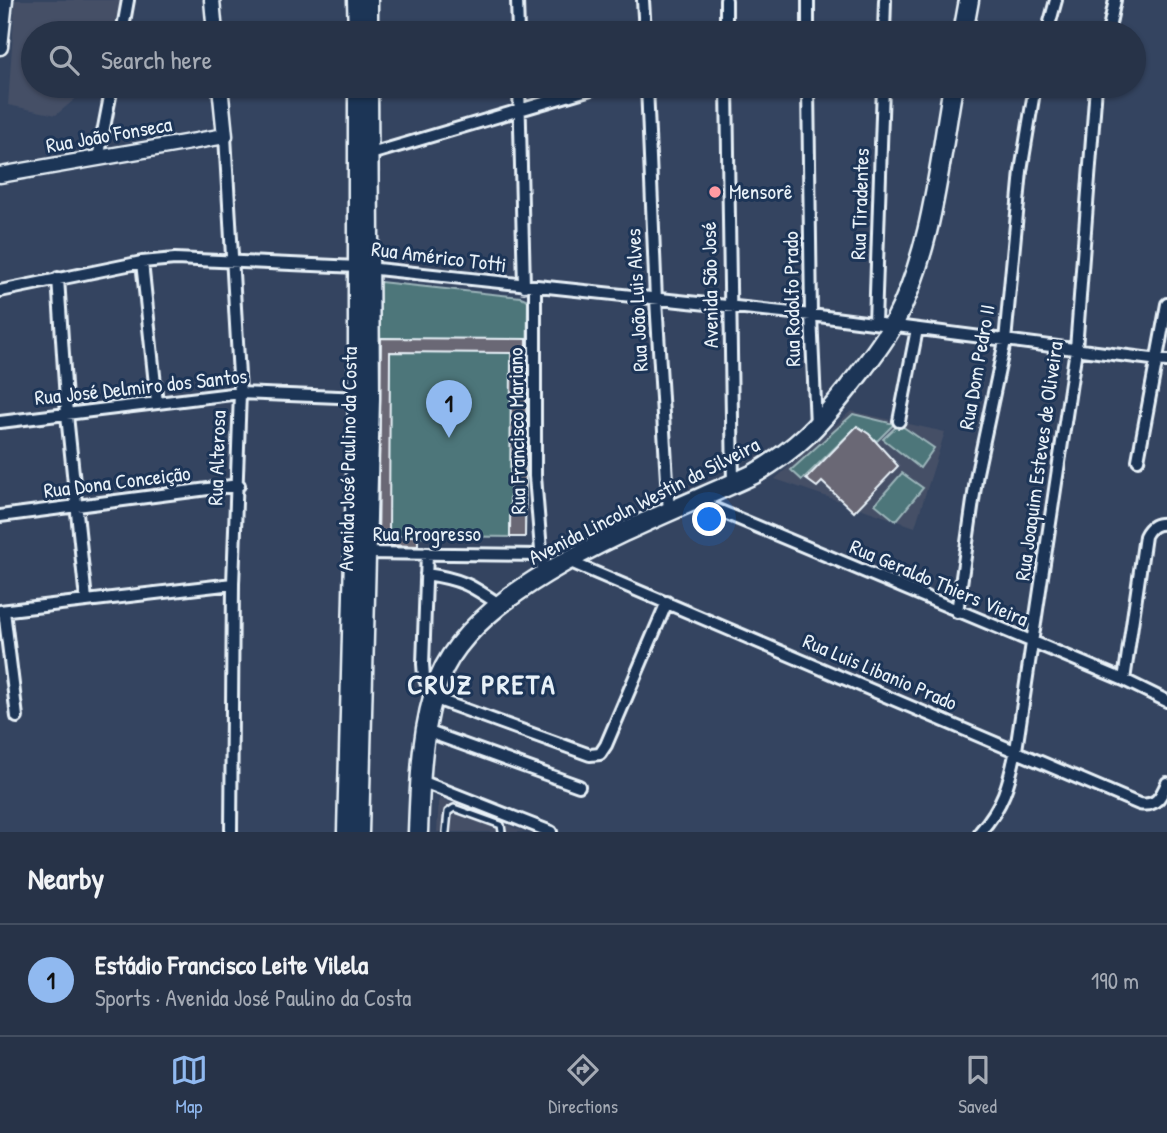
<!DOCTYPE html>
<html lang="en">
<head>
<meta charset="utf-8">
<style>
  :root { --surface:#273348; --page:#333f52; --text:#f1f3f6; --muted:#a4aab4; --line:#434e60; --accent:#90b9f0 }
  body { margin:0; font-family:"Patrick Hand",sans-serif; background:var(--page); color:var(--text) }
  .you { position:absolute; left:710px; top:520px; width:24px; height:24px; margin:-18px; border:5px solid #fff; border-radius:50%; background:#1a73e8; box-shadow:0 0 0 10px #1a73e833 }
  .badge { display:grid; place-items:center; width:46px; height:46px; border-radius:50%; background:var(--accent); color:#111; font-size:23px; font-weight:700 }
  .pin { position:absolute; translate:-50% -58px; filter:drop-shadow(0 2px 4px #0008) }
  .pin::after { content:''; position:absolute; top:37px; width:24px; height:21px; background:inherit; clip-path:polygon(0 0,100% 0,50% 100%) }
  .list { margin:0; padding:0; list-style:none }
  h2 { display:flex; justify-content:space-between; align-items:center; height:91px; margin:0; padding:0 28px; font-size:30px }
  h2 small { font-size:23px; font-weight:400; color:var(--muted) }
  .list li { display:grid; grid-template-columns:46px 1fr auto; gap:21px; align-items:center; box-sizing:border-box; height:112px; padding:0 28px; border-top:2px solid var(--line) }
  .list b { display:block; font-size:26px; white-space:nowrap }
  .list p { margin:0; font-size:23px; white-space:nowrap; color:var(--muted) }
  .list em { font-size:23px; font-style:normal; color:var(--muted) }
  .icon { flex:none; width:38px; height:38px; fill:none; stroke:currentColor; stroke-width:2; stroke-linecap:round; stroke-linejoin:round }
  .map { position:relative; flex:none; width:1167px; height:832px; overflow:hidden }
  .search { position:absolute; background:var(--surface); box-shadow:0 2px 5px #0004; left:21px; right:21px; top:21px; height:77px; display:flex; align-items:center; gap:18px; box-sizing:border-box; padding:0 24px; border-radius:38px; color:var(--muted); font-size:26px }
  .sheet { height:203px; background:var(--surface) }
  nav { display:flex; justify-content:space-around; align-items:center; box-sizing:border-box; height:98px; border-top:2px solid var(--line); background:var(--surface); font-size:19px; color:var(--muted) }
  nav a { display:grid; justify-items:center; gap:4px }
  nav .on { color:var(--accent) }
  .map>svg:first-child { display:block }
  .built { fill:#444f66 }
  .green { fill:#4e767a; stroke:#9bb4b9; stroke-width:2 }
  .building { fill:#6b6875; stroke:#e8f1f8; stroke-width:2 }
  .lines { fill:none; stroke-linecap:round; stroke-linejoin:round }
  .service-casing { stroke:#e8f1f8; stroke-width:10 }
  .minor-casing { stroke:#e8f1f8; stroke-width:16 }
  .tertiary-casing { stroke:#e8f1f8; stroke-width:19 }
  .secondary-casing { stroke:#e8f1f8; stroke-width:21 }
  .primary-casing { stroke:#e8f1f8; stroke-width:23 }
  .service { stroke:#1d3557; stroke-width:5 }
  .minor { stroke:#1d3557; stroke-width:10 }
  .tertiary { stroke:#1d3557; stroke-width:14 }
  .secondary { stroke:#1d3557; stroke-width:16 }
  .primary { stroke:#1d3557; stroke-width:18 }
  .poi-dot { fill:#ff9aa2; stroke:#1d3557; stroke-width:2.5 }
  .labels { text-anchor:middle; stroke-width:6; stroke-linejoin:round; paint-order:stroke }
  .street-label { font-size:21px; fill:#e8f1f8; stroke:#1d3557 }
  .poi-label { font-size:21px; fill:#e8f1f8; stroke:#1d3557; text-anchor:start }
  .district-label { font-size:28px; font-weight:bold; letter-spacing:2px; fill:#e8f1f8; stroke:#1d3557 }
</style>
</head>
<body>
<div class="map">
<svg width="1167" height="832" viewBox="0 0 1167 832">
  <rect width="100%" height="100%" fill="#344460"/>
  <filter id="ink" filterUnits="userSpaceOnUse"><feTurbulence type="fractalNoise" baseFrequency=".0143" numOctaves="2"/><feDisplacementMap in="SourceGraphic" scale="14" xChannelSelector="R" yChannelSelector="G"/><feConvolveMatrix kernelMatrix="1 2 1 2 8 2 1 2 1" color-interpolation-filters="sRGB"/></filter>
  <g filter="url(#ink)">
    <path class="built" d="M15,0H121L112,33H33V86H85L80,95L56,115L8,105Z
      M851,411L945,432L915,527L775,479Z
      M439,798L525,832H437Z"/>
    <path class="green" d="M380,282L521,297L528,300L525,537L418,536V550H372L376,287Z
      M853,414L894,424L877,441L857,426L802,480L791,470Z
      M899,424L934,448L920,468L883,439Z
      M902,473L923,488L896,521L875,504Z"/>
    <path class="building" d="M381,338L527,339L525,537H510L511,353L390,352L389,536H418V546L378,545Z
      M857,426L869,434L898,466L854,512L822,482L817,487L806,479Z"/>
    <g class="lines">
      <g class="service-casing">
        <path id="service" d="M446,832L448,812L454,808L501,825L502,832"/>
      </g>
      <g class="minor-casing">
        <path id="minor" d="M517,0L518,33
          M643,0L645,33
          M726,0V33
          M808,0V33
          M122,33L128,0
          M884,33L885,0
          M1047,33L1056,0
          M1108,33L1115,0
          M519,86L524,286
          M647,86L656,300L669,513
          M727,86L733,484
          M808,86L811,315L816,425
          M225,136L240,393L233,584L231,832
          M364,156L601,86
          M98,159L112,86
          M142,262L157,403
          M58,278L67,415L86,600
          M535,287V476L543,575
          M0,291L142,262L175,259L358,267L811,315L1167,361
          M875,323L883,86
          M899,421L917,329
          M0,422L240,393L363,398
          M1138,460L1167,304
          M696,501L1124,680L1167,701
          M0,516L239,485
          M364,553L541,555
          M427,553L423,664L424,677L433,698L590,755L600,754L606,745L667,602
          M568,561L1139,804C1156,807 1161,797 1167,783
          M426,574C461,579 471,585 500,605
          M0,611L233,584
          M4,611L17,717
          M957,612L977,473L1005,341L1021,171L1035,86
          M1124,680L1145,536C1150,526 1156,523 1167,524
          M426,731L579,786
          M421,781L551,832
          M980,832C1003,806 1009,784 1016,750L1076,349L1096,86"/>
      </g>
      <g class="tertiary-casing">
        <path id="tertiary" d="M212,0L215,33
          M0,47L5,0
          M0,175L225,136L220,86"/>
      </g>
      <g class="secondary-casing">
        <path id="secondary" d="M356,0L357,33
          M369,0V33
          M346,832L357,398V86
          M360,832L371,398L369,86"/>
      </g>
      <g class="primary-casing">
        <path id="primary" d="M963,33L969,0
          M418,832C420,782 421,726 439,679C478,580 663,517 754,474C798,448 817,427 848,388C864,367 882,346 894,323C932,251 939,165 953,86"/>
      </g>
      <use href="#service" class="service"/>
      <use href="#minor" class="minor"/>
      <use href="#tertiary" class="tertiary"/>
      <use href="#secondary" class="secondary"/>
      <use href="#primary" class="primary"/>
    </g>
  </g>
  <circle class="poi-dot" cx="715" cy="192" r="7"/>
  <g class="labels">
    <g class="street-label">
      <text transform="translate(109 135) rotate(-10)" y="7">Rua João Fonseca</text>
      <text transform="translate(860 204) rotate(-88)" y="7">Rua Tiradentes</text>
      <text transform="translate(439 257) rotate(7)" y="7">Rua Américo Totti</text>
      <text transform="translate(710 285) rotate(-91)" y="7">Avenida São José</text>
      <text transform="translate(792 299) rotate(-91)" y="7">Rua Rodolfo Prado</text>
      <text transform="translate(637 300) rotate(-93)" y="7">Rua João Luis Alves</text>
      <text transform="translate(977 367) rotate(-80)" y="7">Rua Dom Pedro II</text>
      <text transform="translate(141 387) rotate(-6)" y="7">Rua José Delmiro dos Santos</text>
      <text transform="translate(517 431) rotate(-91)" y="7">Rua Francisco Mariano</text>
      <text transform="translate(217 458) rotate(-88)" y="7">Rua Alterosa</text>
      <text transform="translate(348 459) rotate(-89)" y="7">Avenida José Paulino da Costa</text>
      <text transform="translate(1039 461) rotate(-82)" y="7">Rua Joaquim Esteves de Oliveira</text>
      <text transform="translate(117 482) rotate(-7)" y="7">Rua Dona Conceição</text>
      <text transform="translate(644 501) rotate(-27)" y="7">Avenida Lincoln Westin da Silveira</text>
      <text x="427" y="541">Rua Progresso</text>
      <text transform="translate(939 583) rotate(23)" y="7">Rua Geraldo Thiers Vieira</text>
      <text transform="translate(880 672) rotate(23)" y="7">Rua Luis Libanio Prado</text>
    </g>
    <g class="poi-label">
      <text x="729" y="199">Mensorê</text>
    </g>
    <g class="district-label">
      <text x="482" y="694">CRUZ PRETA</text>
    </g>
  </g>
</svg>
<div class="you"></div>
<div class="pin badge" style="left:449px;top:438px">1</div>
<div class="search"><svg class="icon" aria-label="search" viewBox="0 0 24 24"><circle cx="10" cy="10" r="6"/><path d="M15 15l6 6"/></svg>Search here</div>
</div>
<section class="sheet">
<h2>Nearby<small></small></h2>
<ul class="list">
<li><span class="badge">1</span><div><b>Estádio Francisco Leite Vilela</b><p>Sports · Avenida José Paulino da Costa</p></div><em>190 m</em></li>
</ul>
</section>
<nav>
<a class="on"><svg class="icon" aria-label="map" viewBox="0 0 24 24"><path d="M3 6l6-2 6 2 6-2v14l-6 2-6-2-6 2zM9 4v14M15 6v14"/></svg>Map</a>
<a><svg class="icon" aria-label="directions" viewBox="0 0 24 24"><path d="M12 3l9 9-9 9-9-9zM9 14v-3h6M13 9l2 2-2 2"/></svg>Directions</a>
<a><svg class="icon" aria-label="saved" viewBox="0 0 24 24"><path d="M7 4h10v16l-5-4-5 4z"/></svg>Saved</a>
</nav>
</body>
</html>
